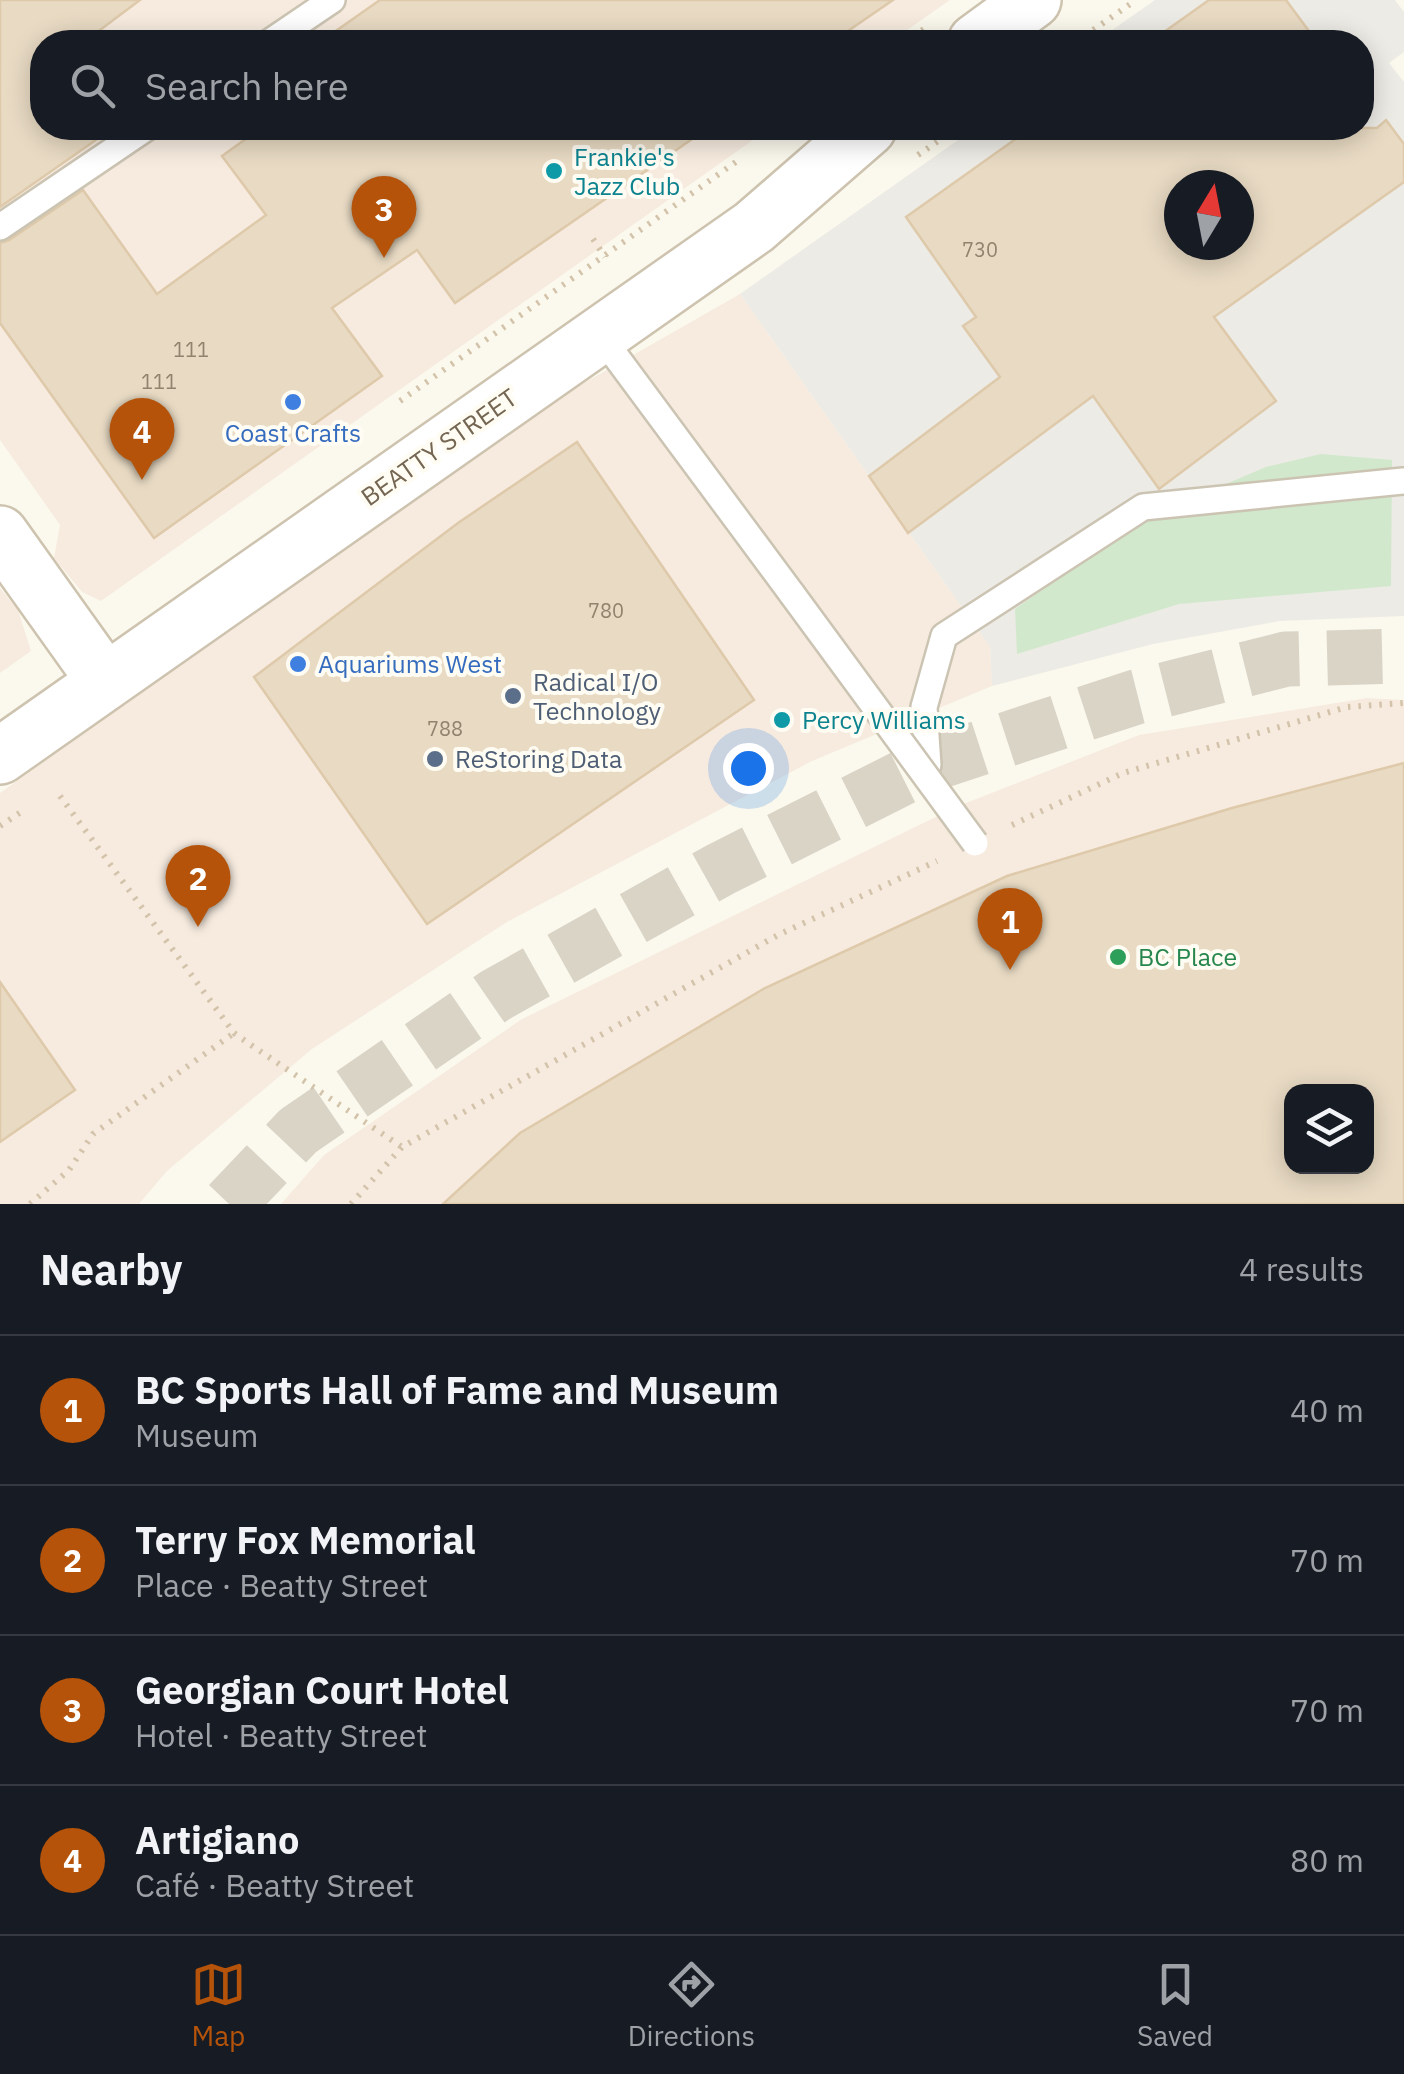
<!DOCTYPE html>
<html lang="en">
<head>
<meta charset="utf-8">
<style>
  :root { --surface:#171b24; --page:#242831; --text:#f1f3f6; --muted:#9ea1a6; --line:#363941; --accent:#b45309 }
  body { margin:0; font-family:"IBM Plex Sans",sans-serif; background:var(--page); color:var(--text) }
  .controls { position:absolute; right:30px; bottom:30px; display:grid; overflow:hidden; border-radius:20px; box-shadow:0 5px 25px #0003 }
  .controls button { width:90px; height:90px; display:grid; place-items:center; padding:0; border:0; border-bottom:2px solid var(--line); background:var(--surface); color:var(--text); font:50px sans-serif }
  .compass { position:absolute; left:1164px; top:170px; width:90px; height:90px; border-radius:50%; background:var(--surface); box-shadow:0 5px 25px #0003; rotate:10deg }
  .you { position:absolute; left:748px; top:768px; width:35px; height:35px; margin:-25px; border:8px solid #fff; border-radius:50%; background:#1a73e8; box-shadow:0 0 0 15px #1a73e833 }
  .badge { display:grid; place-items:center; width:65px; height:65px; border-radius:50%; background:var(--accent); color:#fff; font-size:32px; font-weight:700 }
  .pin { position:absolute; translate:-50% -82px; filter:drop-shadow(0 2px 5px #0008) }
  .pin::after { content:''; position:absolute; top:52px; width:35px; height:30px; background:inherit; clip-path:polygon(0 0,100% 0,50% 100%) }
  .list { margin:0; padding:0; list-style:none }
  h2 { display:flex; justify-content:space-between; align-items:center; height:130px; margin:0; padding:0 40px; font-size:42px }
  h2 small { font-size:32px; font-weight:400; color:var(--muted) }
  .list li { display:grid; grid-template-columns:65px 1fr auto; gap:30px; align-items:center; box-sizing:border-box; height:150px; padding:0 40px; border-top:2px solid var(--line) }
  .list b { display:block; font-size:38px; white-space:nowrap }
  .list p { margin:0; font-size:32px; white-space:nowrap; color:var(--muted) }
  .list em { font-size:32px; font-style:normal; color:var(--muted) }
  .icon { flex:none; width:55px; height:55px; fill:none; stroke:currentColor; stroke-width:2; stroke-linecap:round; stroke-linejoin:round }
  .map { position:relative; flex:none; width:1404px; height:1204px; overflow:hidden }
  .search { position:absolute; background:var(--surface); box-shadow:0 5px 25px #0003; left:30px; right:30px; top:30px; height:110px; display:flex; align-items:center; gap:25px; box-sizing:border-box; padding:0 35px; border-radius:40px; color:var(--muted); font-size:38px }
  .sheet { height:730px; background:var(--surface) }
  nav { display:flex; justify-content:space-around; align-items:center; box-sizing:border-box; height:140px; border-top:2px solid var(--line); background:var(--surface); font-size:28px; color:var(--muted) }
  nav a { display:grid; justify-items:center; gap:5px }
  nav .on { color:var(--accent) }
  .map>svg:first-child { display:block }
  .commercial { fill:#f7ebdf; fill-rule:evenodd }
  .industrial { fill:#edebe5; fill-rule:evenodd }
  .green { fill:#d1e8cc }
  .building { fill:#e8dac3; stroke:#dec9aa; stroke-width:2.5; fill-rule:evenodd }
  .lines { fill:none; stroke-linecap:round; stroke-linejoin:round }
  .secondary-tunnel { stroke:#d9d4c6; stroke-width:55; stroke-dasharray:55 28; stroke-linecap:butt }
  .lane-casing { stroke:#ccc4b3; stroke-width:30 }
  .secondary-casing { stroke:#cdc3af; stroke-width:60 }
  .path { stroke:#d3c3aa; stroke-width:6; stroke-dasharray:2.5 8; stroke-linecap:butt }
  .lane { stroke:#fff; stroke-width:25 }
  .secondary { stroke:#fff; stroke-width:55 }
  .lane-bridge-casing { stroke:#ccc4b3; stroke-width:30; stroke-linecap:butt }
  .path-bridge { stroke:#d3c3aa; stroke-width:6; stroke-dasharray:2.5 8; stroke-linecap:butt }
  .lane-bridge { stroke:#fff; stroke-width:25 }
  .culture-dot { fill:#0f9aa8; stroke:#fefcf3; stroke-width:4 }
  .shop-dot { fill:#3f7fe0; stroke:#fefcf3; stroke-width:4 }
  .service-dot { fill:#5c6f8a; stroke:#fefcf3; stroke-width:4 }
  .leisure-dot { fill:#2e9e5b; stroke:#fefcf3; stroke-width:4 }
  .labels { text-anchor:middle; stroke-width:8; stroke-linejoin:round; paint-order:stroke }
  .number-label { font-size:20px; fill:#91836e }
  .culture-label { font-size:25px; fill:#0d838f; stroke:#fefcf3; text-anchor:start }
  .shop-label { font-size:25px; fill:#366cbe; stroke:#fefcf3 }
  .street-label { font-size:25px; fill:#746652; stroke:#fefcf3 }
  .service-label { font-size:25px; fill:#4e5e75; stroke:#fefcf3; text-anchor:start }
  .leisure-label { font-size:25px; fill:#27864d; stroke:#fefcf3; text-anchor:start }
</style>
</head>
<body>
<div class="map">
<svg width="1404" height="1204" viewBox="0 0 1404 1204">
  <rect width="100%" height="100%" fill="#fbf9ed"/>
  <path class="commercial" d="M0,0H950L890,42H42V128H770L101,601L82,592L54,558L60,525L0,440Z
    M740,294L990,647L992,686L812,761L507,922L312,1049L167,1171L139,1204H0V793L549,403Z
    M0,588L18,610L31,651L0,673Z
    M1367,698L1404,700V1204H281L324,1155L522,1019L956,807L1139,735ZM1292,1092H1366V1166H1292Z"/>
  <path class="industrial" d="M1155,0H1395L1404,12V52L1389,63L1404,82V616L1280,621L1153,644L992,686L990,647L740,294L975,128H1362V42H1095ZM1179,185H1239V245H1179Z"/>
  <path class="green" d="M1321,454L1392,460L1391,586L1179,604L1017,654L1015,609L1146,518L1266,467Z"/>
  <path class="building" d="M0,0H140L84,42H42V128H113L0,207Z
    M380,0H893L832,42H320Z
    M1209,0H1286L1317,42H1150Z
    M1386,120L1404,144V182L1214,317L1276,401L1159,489L1093,396L908,533L869,476L1000,377L963,326L976,317L906,217L1031,128H1377ZM1179,185H1239V245H1179Z
    M261,128H708L455,303L417,250L332,308L382,376L154,538L0,323V243L9,240L83,190L157,294L266,215L222,156Z
    M577,442L754,700L427,924L254,677L458,523Z
    M1404,763V1204H443L520,1133L765,988L1007,876L1232,808ZM1292,1092H1366V1166H1292Z
    M0,982L75,1090L0,1142Z"/>
  <g class="lines">
    <path class="secondary-tunnel" d="M229,1204L298,1131L496,995L721,869L928,765L1136,697L1286,659L1404,656"/>
    <g class="lane-casing">
      <path id="lane" d="M270,42L332,0
        M0,227L146,128
        M600,335L792,594
        M928,765L924,707L944,636L1143,507L1403,481"/>
    </g>
    <g class="secondary-casing">
      <path id="secondary" d="M976,42L1033,0
        M0,534L105,681
        M0,756L754,227L868,128"/>
    </g>
    <path class="path" d="M904,42L924,29
      M1076,42L1136,0
      M918,155L957,128
      M593,239L605,257
      M400,401L740,159
      M60,796L234,1033L251,1045
      M1012,825L1123,773L1347,707L1404,703
      M0,826L24,810
      M30,1204L69,1170L93,1134L234,1033
      M351,1204L402,1147L778,935L937,861"/>
    <use href="#lane" class="lane"/>
    <use href="#secondary" class="secondary"/>
    <g class="lane-bridge-casing">
      <path id="lane-bridge" d="M792,594L975,843"/>
    </g>
    <path class="path-bridge" d="M251,1045L402,1147"/>
    <use href="#lane-bridge" class="lane-bridge"/>
  </g>
  <g class="culture-dot">
    <circle cx="554" cy="171" r="10"/>
    <circle cx="782" cy="720" r="10"/>
  </g>
  <g class="shop-dot">
    <circle cx="293" cy="402" r="10"/>
    <circle cx="298" cy="664" r="10"/>
  </g>
  <g class="service-dot">
    <circle cx="513" cy="696" r="10"/>
    <circle cx="435" cy="759" r="10"/>
  </g>
  <circle class="leisure-dot" cx="1118" cy="957" r="10"/>
  <g class="labels">
    <g class="number-label">
      <text x="980" y="257">730</text>
      <text x="191" y="357">111</text>
      <text x="159" y="389">111</text>
      <text x="606" y="618">780</text>
      <text x="445" y="736">788</text>
    </g>
    <g class="culture-label">
      <text x="574" y="166">Frankie's<tspan x="574" dy="29">Jazz Club</tspan></text>
      <text x="802" y="729">Percy Williams</text>
    </g>
    <g class="shop-label">
      <text x="293" y="442">Coast Crafts</text>
      <text x="318" y="673" text-anchor="start">Aquariums West</text>
    </g>
    <g class="street-label">
      <text transform="translate(439 447) rotate(-35)" y="9">BEATTY STREET</text>
    </g>
    <g class="service-label">
      <text x="533" y="691">Radical I/O<tspan x="533" dy="29">Technology</tspan></text>
      <text x="455" y="768">ReStoring Data</text>
    </g>
    <g class="leisure-label">
      <text x="1138" y="966">BC Place</text>
    </g>
  </g>
</svg>
<div class="controls">
<button><svg class="icon" aria-label="layers" viewBox="0 0 24 24"><path d="M12 4l9 5-9 5-9-5zM3 14l9 5 9-5"/></svg></button>
</div>
<svg class="compass" viewBox="-18 -18 36 36"><path d="M0-13l5 13h-10z" fill="#e53935"/><path d="M0 13l5-13h-10z" fill="#9ea1a6"/></svg>
<div class="you"></div>
<div class="pin badge" style="left:1010px;top:970px">1</div>
<div class="pin badge" style="left:198px;top:927px">2</div>
<div class="pin badge" style="left:384px;top:258px">3</div>
<div class="pin badge" style="left:142px;top:480px">4</div>
<div class="search"><svg class="icon" aria-label="search" viewBox="0 0 24 24"><circle cx="10" cy="10" r="6"/><path d="M15 15l6 6"/></svg>Search here</div>
</div>
<section class="sheet">
<h2>Nearby<small>4 results</small></h2>
<ul class="list">
<li><span class="badge">1</span><div><b>BC Sports Hall of Fame and Museum</b><p>Museum</p></div><em>40 m</em></li>
<li><span class="badge">2</span><div><b>Terry Fox Memorial</b><p>Place · Beatty Street</p></div><em>70 m</em></li>
<li><span class="badge">3</span><div><b>Georgian Court Hotel</b><p>Hotel · Beatty Street</p></div><em>70 m</em></li>
<li><span class="badge">4</span><div><b>Artigiano</b><p>Café · Beatty Street</p></div><em>80 m</em></li>
</ul>
</section>
<nav>
<a class="on"><svg class="icon" aria-label="map" viewBox="0 0 24 24"><path d="M3 6l6-2 6 2 6-2v14l-6 2-6-2-6 2zM9 4v14M15 6v14"/></svg>Map</a>
<a><svg class="icon" aria-label="directions" viewBox="0 0 24 24"><path d="M12 3l9 9-9 9-9-9zM9 14v-3h6M13 9l2 2-2 2"/></svg>Directions</a>
<a><svg class="icon" aria-label="saved" viewBox="0 0 24 24"><path d="M7 4h10v16l-5-4-5 4z"/></svg>Saved</a>
</nav>
</body>
</html>
